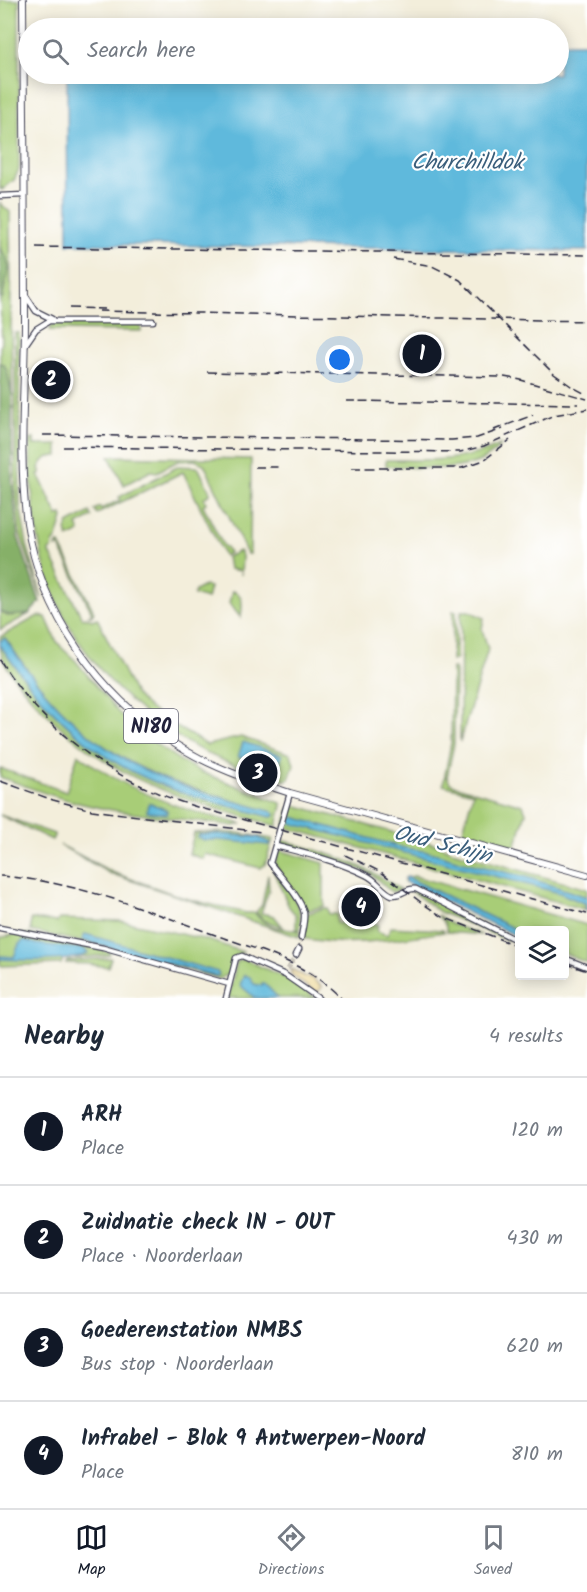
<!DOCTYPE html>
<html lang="en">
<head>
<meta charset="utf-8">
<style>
  :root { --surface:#fff; --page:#f6f6f7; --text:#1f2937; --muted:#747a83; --line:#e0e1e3; --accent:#111827 }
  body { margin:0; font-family:Kalam,sans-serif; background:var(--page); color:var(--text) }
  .controls { position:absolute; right:18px; bottom:18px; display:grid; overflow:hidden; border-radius:6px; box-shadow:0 3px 15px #0003 }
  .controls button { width:54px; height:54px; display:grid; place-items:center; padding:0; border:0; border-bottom:2px solid var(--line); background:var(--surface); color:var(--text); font:30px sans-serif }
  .you { position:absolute; left:340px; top:360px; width:21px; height:21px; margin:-15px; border:4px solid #fff; border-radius:50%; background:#1a73e8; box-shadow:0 0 0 9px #1a73e833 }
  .badge { display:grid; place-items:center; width:39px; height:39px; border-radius:50%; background:var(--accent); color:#fff; font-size:20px; font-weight:700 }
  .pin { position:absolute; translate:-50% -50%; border:3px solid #fff; box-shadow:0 2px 6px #0006 }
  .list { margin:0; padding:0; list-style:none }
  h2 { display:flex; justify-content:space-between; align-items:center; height:78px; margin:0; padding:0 24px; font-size:26px }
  h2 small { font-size:20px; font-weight:400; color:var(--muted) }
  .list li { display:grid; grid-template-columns:39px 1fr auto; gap:18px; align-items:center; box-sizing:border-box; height:108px; padding:0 24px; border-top:2px solid var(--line) }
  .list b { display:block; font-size:22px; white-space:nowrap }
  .list p { margin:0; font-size:20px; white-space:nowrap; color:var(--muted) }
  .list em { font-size:20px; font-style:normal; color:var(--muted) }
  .icon { flex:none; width:33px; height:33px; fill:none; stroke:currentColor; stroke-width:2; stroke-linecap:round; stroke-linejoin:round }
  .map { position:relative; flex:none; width:587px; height:998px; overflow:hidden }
  .search { position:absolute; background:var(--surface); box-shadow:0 3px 15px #0003; left:18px; right:18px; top:18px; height:66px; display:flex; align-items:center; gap:15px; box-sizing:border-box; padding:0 21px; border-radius:33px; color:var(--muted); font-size:22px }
  .sheet { height:510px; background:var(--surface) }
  nav { display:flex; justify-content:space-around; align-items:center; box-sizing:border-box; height:84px; border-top:2px solid var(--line); background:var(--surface); font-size:16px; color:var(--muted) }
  nav a { display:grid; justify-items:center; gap:3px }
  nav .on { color:var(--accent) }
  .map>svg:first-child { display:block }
  .green { fill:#a8cd77; stroke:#657859; stroke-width:1.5 }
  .forest { fill:#86b068; stroke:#546952; stroke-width:1.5 }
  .sand { fill:#eeda9e; stroke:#887e6c; stroke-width:1.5 }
  .water { fill:#5fb9dc; stroke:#406e8c; stroke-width:1.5 }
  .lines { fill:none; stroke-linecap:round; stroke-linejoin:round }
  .minor-tunnel { stroke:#c9c5bb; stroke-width:4.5; stroke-dasharray:4.5 2; stroke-linecap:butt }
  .minor-casing { stroke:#414153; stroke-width:7 }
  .major-casing { stroke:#414153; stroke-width:8 }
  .minor { stroke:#fff; stroke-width:4.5 }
  .major { stroke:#fff; stroke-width:6 }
  .rail { stroke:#22223b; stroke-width:1.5; stroke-dasharray:9 4.5; stroke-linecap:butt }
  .labels { text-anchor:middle; stroke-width:4.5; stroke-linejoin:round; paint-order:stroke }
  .shield { fill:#fff; stroke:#646476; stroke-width:1.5 }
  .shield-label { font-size:20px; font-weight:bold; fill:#22223b }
  .water-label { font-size:22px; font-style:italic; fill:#3a5e7b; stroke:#fff }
</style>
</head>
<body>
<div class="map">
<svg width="587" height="998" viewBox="0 0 587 998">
  <rect width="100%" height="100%" fill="#fff"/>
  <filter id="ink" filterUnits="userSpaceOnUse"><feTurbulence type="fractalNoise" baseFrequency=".0167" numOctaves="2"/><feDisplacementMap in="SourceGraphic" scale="12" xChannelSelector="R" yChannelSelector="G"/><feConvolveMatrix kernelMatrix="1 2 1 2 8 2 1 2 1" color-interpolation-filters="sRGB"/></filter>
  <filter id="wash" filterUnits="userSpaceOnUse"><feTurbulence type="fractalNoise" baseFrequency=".008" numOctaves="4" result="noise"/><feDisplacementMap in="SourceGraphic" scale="24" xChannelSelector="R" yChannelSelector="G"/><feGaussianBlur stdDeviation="1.35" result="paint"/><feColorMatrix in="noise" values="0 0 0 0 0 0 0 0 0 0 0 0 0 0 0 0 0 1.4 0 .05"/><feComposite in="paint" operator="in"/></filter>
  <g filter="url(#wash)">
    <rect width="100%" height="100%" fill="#f3eedb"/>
    <path class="green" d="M0,0H19V169L14,180L2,190V188L0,189Z
      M0,203L10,212L12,394L4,364L0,363V347L2,343L0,300L3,296L6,279V259L0,248Z
      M59,323L141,324V331L49,330L51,325Z
      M15,333H19L20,505L27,545L42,598L20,534L15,490Z
      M34,439V445H58V456C48,456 43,459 39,468L41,473L38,474L58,516L62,515L63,518L57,538L53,543L52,549L49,551L82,618L85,617L92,620L97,618L135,694L147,706L165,720L207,745L241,737L291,754L294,765L289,779C277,785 242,768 229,763C147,730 74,660 47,575C34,531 30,485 30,440Z
      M500,445C479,477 420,467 386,466V460C425,460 463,463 500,445Z
      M109,456L251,459L250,554H247L204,464L195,460L178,461L157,472L151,471L124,485Z
      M179,466L197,467L199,469L210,492V494L204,498L206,503L203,505L224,547H226L229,553L224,556L183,472L97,514L94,510L100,507L101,509L120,500L119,497Z
      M90,512L92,517L77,525L80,532L68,538L66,530L68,524Z
      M57,544H60L94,612L92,615H89L92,613L59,546L56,547Z
      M239,551L242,556L241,575V571L229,569L227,557Z
      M204,586L210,587L207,599L194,595L195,591Z
      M232,591C245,594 242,607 241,618L229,603Z
      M0,611L7,616L29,614L0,630Z
      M453,611H456V659L452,661Z
      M461,611H469L484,618L482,629L488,649L460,742Z
      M38,616L46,617L56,640L62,648L75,660L118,712L147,738L181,761L201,772L281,803L282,806L277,826C174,797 103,779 29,695C18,682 0,663 0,645C38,701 84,752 148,779C187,797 230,805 271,817L275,814L167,780L133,764L97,742L77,726L40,688L5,638L0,641V637Z
      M452,668L455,669L454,744L447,777L450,783L456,786L523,805L526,813L515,847L462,834L473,793L443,785L451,743Z
      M78,754C126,791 183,811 242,824L234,826C182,818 130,816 79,803C52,797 26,786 0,777V768L66,792Z
      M294,805L439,845L452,851L587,889V910L284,827L289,809Z
      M0,815L54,834V836L52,840Z
      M219,832L238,833L273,839L265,865L260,868L205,854L203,859L189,854L194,833Z
      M281,840C327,853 361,862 401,890L392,892C384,887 379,879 370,874C342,860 311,853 280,844Z
      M60,845L112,872L184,898L246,913H255C265,928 283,929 300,931L299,937L109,873Z
      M279,850L324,863V906L306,911L275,865Z
      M273,870C288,890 304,903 300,930L296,929V915L289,907Z
      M268,875L269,890L261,913L274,916L283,927L263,920L256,912L262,905Z
      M414,876L587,925V963L565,954L564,930H520L519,937L404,881L405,878Z
      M411,891H416L508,938L507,940L440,912Z
      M324,908H327L329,914H337V923L378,924L377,931L387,935L391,927L443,930L444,932C398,939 349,948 302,938L306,914Z
      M437,915L451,924L482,935L447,932L445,924Z
      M31,919L57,922L59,919L121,921L136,924L208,940L243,952L233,958L229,973L220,979L104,947L31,931Z
      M16,934H28L110,952L109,955L63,959L61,964L0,966V938Z
      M111,958L108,967L87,964L66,963L67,961Z
      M244,959L288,979L316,998H228L237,961Z"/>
    <path class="forest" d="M0,248L7,259L9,270L4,285L3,297L0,300Z
      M0,363L4,364L7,371L12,394V481L18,537L40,602L29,614C18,615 10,618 0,611Z"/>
    <path class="sand" d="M291,969L308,978L309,976L322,987L316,994L291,974Z"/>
    <path class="water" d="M559,43H587V251L68,244L67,74H558Z
      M5,638C43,696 87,744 151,773C189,791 233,800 273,812L275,816L271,817C230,806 187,797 148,779C84,752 38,701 0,645V641Z
      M243,742L282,755L278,769L238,757Z
      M150,803L167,810V814L147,812L148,804Z
      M293,817L404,848L434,853L463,862L526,877L587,897V910H585L586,904L560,893L290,823V820Z
      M216,834L257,837L271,843L269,845L219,840H205L198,838L199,835Z
      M407,877L519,931V937L405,882V878Z
      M85,934L218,972L219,975L216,976L82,940Z
      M24,940L37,944L84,949L88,953C75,963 18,960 0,959V956L14,957L19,944Z
      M244,975L250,977L254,984L262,986V983H264L278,998H255L240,985Z"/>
  </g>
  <g filter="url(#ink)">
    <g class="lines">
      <path class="minor-tunnel" d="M299,949L301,938
        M288,969L296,955"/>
      <g class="minor-casing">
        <path id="minor" d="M0,196L24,195
          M26,296L36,311L52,319
          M25,345L36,329L49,321H153
          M290,793L270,863C280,876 301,898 304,913C305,921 302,930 301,938
          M276,846C307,854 338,861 366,875C377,880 382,891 392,895C402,896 407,887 416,889L520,942
          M0,928L103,948L229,984
          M296,955L299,949
          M564,958L587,967
          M226,998L236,958L242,956L285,975L318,998"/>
      </g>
      <g class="major-casing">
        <path id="major" d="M23,0C24,107 25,213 25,320C25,386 18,458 27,523C41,615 99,694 175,744C210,767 250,780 290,793L587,875"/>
      </g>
      <use href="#minor" class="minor"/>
      <use href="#major" class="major"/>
      <path class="rail" d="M36,247L587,255
        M393,259L432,266L460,280L554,374L571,386L584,393
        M69,308L107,309
        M99,311L587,321
        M207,372L504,377L521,380L587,399
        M346,401L578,404
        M494,430L533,415
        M43,435L452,440L477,438L503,429
        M63,447L460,452L484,446L554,415L587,409
        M255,467H278
        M352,468H462L484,460L510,440
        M0,660C45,733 116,783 197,807L587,914
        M0,781L53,800L92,810L261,832
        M345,855L381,872L422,903L443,917L520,947
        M0,876C73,881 139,907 207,932C254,949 305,961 341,998
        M564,963L587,971"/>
    </g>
  </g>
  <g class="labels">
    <rect class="shield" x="124" y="709" width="54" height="34" rx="4.5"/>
    <g class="shield-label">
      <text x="151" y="733">N180</text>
    </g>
    <g class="water-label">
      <text x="467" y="169">Churchilldok</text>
      <text transform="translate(443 843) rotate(14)" y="8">Oud Schijn</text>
    </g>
  </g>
</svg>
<div class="controls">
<button><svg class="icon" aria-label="layers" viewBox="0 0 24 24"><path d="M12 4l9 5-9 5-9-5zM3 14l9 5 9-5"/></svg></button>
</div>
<div class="you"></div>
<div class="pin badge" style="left:422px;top:354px">1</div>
<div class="pin badge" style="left:51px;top:380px">2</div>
<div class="pin badge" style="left:258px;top:773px">3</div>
<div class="pin badge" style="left:361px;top:907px">4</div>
<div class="search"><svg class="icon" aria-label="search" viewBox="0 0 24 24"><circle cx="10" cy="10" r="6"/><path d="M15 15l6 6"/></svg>Search here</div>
</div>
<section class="sheet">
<h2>Nearby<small>4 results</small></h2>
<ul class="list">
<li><span class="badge">1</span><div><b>ARH</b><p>Place</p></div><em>120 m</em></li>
<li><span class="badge">2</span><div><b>Zuidnatie check IN - OUT</b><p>Place · Noorderlaan</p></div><em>430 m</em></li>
<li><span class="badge">3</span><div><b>Goederenstation NMBS</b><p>Bus stop · Noorderlaan</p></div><em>620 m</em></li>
<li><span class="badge">4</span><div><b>Infrabel - Blok 9 Antwerpen-Noord</b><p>Place</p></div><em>810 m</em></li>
</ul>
</section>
<nav>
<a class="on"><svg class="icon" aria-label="map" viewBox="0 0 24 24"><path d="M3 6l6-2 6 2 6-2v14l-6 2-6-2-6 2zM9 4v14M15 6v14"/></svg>Map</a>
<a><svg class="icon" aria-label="directions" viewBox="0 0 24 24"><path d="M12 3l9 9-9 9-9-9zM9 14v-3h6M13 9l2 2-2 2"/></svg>Directions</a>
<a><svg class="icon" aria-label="saved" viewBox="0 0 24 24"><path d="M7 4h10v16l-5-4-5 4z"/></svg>Saved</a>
</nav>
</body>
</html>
